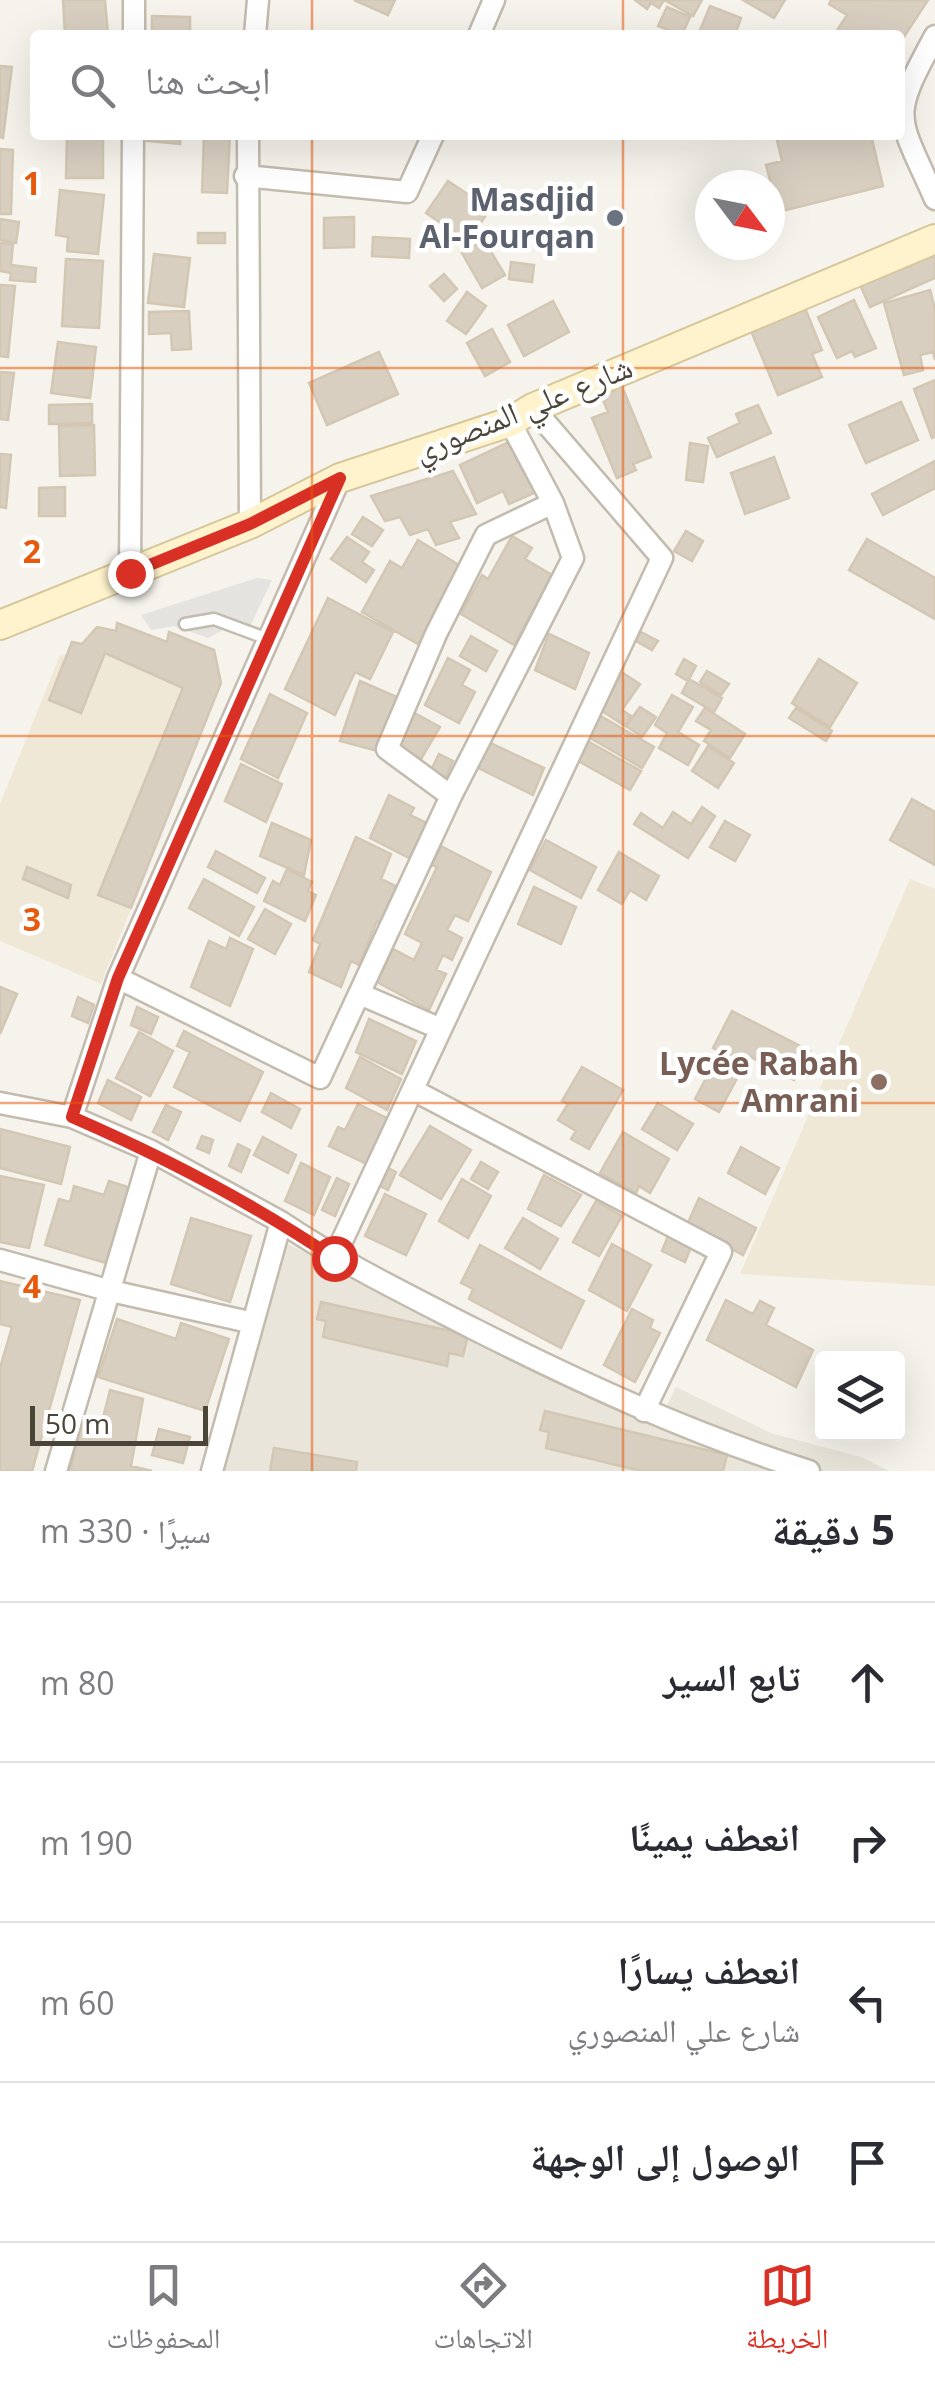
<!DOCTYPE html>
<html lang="ar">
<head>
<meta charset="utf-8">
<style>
  :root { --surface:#fff; --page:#f7f7f7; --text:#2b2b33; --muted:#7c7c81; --line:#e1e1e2; --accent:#d93025 }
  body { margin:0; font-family:"Open Sans","Noto Naskh Arabic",sans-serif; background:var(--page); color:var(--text); direction:rtl }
  .controls { position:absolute; right:30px; bottom:30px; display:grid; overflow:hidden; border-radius:10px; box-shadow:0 10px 40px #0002 }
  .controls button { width:90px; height:90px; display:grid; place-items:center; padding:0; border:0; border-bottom:2px solid var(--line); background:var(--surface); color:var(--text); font:50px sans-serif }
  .compass { position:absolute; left:695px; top:170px; width:90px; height:90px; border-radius:50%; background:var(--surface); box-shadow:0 10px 40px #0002; rotate:122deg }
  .scale { position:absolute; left:30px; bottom:25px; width:178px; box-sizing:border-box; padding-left:10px; border:5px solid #4b4439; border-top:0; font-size:28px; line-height:35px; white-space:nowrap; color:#4b4439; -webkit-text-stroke:8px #fff; paint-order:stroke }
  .stop { position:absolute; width:30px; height:30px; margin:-22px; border:8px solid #d93025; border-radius:50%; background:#fff }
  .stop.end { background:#d93025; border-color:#fff; box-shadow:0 2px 10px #0008 }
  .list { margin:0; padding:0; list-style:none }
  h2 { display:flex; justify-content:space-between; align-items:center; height:130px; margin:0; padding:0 40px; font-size:42px }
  h2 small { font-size:32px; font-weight:400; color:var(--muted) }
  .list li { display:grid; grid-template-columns:65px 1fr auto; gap:30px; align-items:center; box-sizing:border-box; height:160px; padding:0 40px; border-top:2px solid var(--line) }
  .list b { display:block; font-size:38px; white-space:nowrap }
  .list p { margin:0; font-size:32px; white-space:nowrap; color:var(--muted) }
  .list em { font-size:32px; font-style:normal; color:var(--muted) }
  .icon { flex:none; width:55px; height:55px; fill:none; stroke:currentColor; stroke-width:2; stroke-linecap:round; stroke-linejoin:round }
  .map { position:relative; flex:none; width:935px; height:1471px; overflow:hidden; direction:ltr }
  .search { position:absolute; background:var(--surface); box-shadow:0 10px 40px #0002; left:30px; right:30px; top:30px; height:110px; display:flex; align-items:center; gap:25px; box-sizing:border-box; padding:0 35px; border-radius:10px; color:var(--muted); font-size:38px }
  .sheet { height:770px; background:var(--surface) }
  nav { display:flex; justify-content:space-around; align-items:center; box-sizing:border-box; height:140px; border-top:2px solid var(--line); background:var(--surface); font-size:28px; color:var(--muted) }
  nav a { display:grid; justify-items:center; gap:5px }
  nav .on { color:var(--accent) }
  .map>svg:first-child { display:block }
  .residential { fill:#eae5da }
  .education { fill:#efe8d6 }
  .parking { fill:#e5e3e0 }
  .building { fill:#d8cfc1; stroke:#d3c7b4; stroke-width:2.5 }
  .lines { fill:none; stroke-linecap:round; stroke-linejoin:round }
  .lane-casing { stroke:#c2bbae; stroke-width:15 }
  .street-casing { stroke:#c2bbae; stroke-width:25 }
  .secondary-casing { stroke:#d6c79b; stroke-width:32 }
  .lane { stroke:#fff; stroke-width:10 }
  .street { stroke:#fff; stroke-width:20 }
  .secondary { stroke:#fff3cd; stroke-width:28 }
  .route { stroke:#d93025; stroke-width:12 }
  .grid { fill:none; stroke:#e8590c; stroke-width:2.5; stroke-opacity:0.55 }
  .worship-dot { fill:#6b7280; stroke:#fff; stroke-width:4 }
  .education-dot { fill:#8d6e63; stroke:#fff; stroke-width:4 }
  .labels { text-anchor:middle; stroke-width:9; stroke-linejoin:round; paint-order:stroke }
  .worship-label { font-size:32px; font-weight:bold; fill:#5b616d; stroke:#fff; text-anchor:end }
  .street-label { font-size:32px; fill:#4b4439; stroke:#fff }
  .education-label { font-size:32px; font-weight:bold; fill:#785e54; stroke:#fff; text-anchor:end }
  .grid-label { font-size:32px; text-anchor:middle; font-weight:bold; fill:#e8590c; stroke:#fff; stroke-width:9; stroke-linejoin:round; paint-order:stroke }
</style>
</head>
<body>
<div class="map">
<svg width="935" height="1471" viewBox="0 0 935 1471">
  <rect width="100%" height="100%" fill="#f6f3ec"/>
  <path class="residential" d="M285,1243L663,1413L676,1387L771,1433L864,1458L889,1471H220Z"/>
  <path class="education" d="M117,623L166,642L169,632L214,650L221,683L101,984L0,941V804L60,655L68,654L72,642L82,643L97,627L115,630Z
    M910,879L935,889V1286L740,1274Z"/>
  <path class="parking" d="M257,578L272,580L245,637L225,629L208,638L174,626L151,630L141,615Z"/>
  <path class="building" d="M63,0H105L108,35H65Z
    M354,0H395L388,15Z
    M635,0H702L693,16L664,0L659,8L651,3L647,9Z
    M743,0H785L774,18Z
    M831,0H928L900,43V35H834L847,15L829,4Z
    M710,6L741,18L735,35H698Z
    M667,7L690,17L682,35L658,26Z
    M152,16L190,17V35H152Z
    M0,66L12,67L3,138L0,137Z
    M67,135H103V178H66Z
    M148,135H180V144L147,141Z
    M204,135H230L227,193L202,192Z
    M871,135L883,186L778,212L766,165L782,161L776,136Z
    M0,149L13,150L11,214H0Z
    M448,181L490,209L468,242L426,213Z
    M60,190L104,195L98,254L67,251L68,237L56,235Z
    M354,217V247L324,248V218Z
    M0,219L19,222L16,243L0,240Z
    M198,233H225V243H198Z
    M373,237L410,239L409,258L372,256Z
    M484,240L505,275L482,288L462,253Z
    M0,243L13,244L11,265L36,268L35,282L10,280L11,273L0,271Z
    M935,253V278L870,307L860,285Z
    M154,254L190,258L184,307L148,303Z
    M66,259L103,261L99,328L62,326Z
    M511,262L534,265L532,282L509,279Z
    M444,274L457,289L444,301L430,286Z
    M0,285L15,286L8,357L0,356Z
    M930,290L935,309V360L933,352L920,355L923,370L904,375L884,303Z
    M467,292L486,306L466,334L447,321Z
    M854,300L876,348L855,357L852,351L837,358L818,317Z
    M553,301L569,332L524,356L508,325Z
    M805,308L822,350L812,354L822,377L778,395L751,331Z
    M189,311L191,349L172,350L171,333L149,334V312Z
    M492,329L510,362L485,376L467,343Z
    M58,342L96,347L90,398L51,393Z
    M379,352L398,394L327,425L309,383Z
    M0,372L14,373L8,420L0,419Z
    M935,380V437L932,438L914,389Z
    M621,384L651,457L633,464L636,470L617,478L592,418L608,412L600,393Z
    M901,402L918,440L866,463L849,425Z
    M92,404V423L49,424V405Z
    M758,405L771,433L717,457L708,438L740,423L736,414Z
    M94,425L95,475L60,476L59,426Z
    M513,440L536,492L509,504L503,491L477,503L460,465Z
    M690,443L708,446L703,482L686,480Z
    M0,454L11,455L6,508L0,507Z
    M774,457L789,498L745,514L731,473Z
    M935,461V488L883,515L872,494Z
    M453,471L476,514L450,522L459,538L436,545L428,529L410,535L400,517L385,521L371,496Z
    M65,487V516H39V488Z
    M363,517L383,530L372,546L352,534Z
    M686,531L703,541L692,561L674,551Z
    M512,536L532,548L525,559L552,575L514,645L461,614L482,575L488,579Z
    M347,537L369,552L362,562L374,570L366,582L331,559Z
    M867,539L935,578V619L849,570Z
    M418,540L462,567L418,644L362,612L390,561L402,568Z
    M328,598L393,632L370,679L355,672L335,715L285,689Z
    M117,623L167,642L169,632L214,650L221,683L131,908L98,895L183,688L105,653L81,713L49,700L72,642L82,644L97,627L116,631Z
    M641,632L658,641L652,650L636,641Z
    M549,634L589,653L575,689L535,670Z
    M471,636L497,651L486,671L460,656Z
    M448,658L470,670L462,685L475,692L459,723L425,705Z
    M684,659L696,666L688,681L676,674Z
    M819,659L857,683L830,727L792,703Z
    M707,671L729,684L721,695L700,682Z
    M623,673L640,684L622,710L631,716L625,726L599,709Z
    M689,679L722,698L714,712L682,693Z
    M360,681L399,698L381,752L340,741Z
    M270,694L307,713L278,778L241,759Z
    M672,695L693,707L678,732L699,745L688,765L659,748L667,733L655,725Z
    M640,707L656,717L642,737L626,726Z
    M705,708L745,734L730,758L704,741L711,730L696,721Z
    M796,708L832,731L826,741L789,718Z
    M409,710L440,727L421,759L391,742Z
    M599,715L654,747L642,768L587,736Z
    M584,739L641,771L630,790L573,758Z
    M488,742L544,768L533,795L478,768Z
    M708,746L734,763L718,788L692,771Z
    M439,754L453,761L446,777L431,770Z
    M241,764L282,784L266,822L225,801Z
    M389,795L414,808L410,815L431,825L415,861L370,838Z
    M912,799L935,812V865L890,840Z
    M702,807L715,816L688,858L634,824L641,813L663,828L673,812L691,824Z
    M725,821L750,835L735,861L710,847Z
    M272,823L311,840L304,875L260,856Z
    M356,837L391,854L381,879L400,888L385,925L377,921L359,965L351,961L341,987L309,972L320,944L313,940Z
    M546,840L596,867L581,898L530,870Z
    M441,846L491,872L468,921L455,915L447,930L462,938L452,960L443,955L436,970L446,974L429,1010L377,982L393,949L414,960L422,943L405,934L437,867L432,865Z
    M216,851L265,878L257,893L208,867Z
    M619,852L659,876L646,900L630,890L622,904L598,890Z
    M27,867L71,885L68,898L23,879Z
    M287,869L312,882L308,891L316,895L305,921L264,901L273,881L280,885Z
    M204,879L254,907L239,936L189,908Z
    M534,887L576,907L561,944L518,924Z
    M265,909L291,924L275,954L248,939Z
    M230,938L253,949L230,1006L191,987L209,941L226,949Z
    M0,987L17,994L0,1034Z
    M78,997L94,1005L88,1023L72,1016Z
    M137,1007L158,1017L151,1034L131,1025Z
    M732,1011L810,1051L794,1080L749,1056L719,1112L695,1099L720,1052L713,1048Z
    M369,1019L416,1041L402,1074L356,1052Z
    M184,1031L263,1072L240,1121L174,1087L190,1052L177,1046Z
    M139,1032L173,1051L150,1096L116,1078Z
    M360,1057L401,1079L387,1110L346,1088Z
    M582,1067L623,1090L589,1149L571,1139L576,1131L558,1120L568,1104L562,1101Z
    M108,1080L141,1097L131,1120L98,1103Z
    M271,1093L300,1109L291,1128L262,1112Z
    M658,1103L693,1124L677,1150L642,1129Z
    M358,1104L391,1120L369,1165L329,1146L338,1127L345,1130Z
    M166,1105L181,1112L168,1140L153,1132Z
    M430,1126L471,1150L441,1199L400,1175Z
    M0,1129L70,1147L61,1184L0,1168Z
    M623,1132L669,1159L650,1193L639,1186L636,1193L600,1173Z
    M202,1136L213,1140L209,1153L197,1148Z
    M263,1137L296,1155L288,1173L254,1155Z
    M238,1144L250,1150L241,1172L229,1166Z
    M741,1147L779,1168L765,1194L728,1173Z
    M481,1162L498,1172L488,1189L471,1179Z
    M301,1163L330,1177L314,1215L285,1201Z
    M386,1167L396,1172L388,1190L378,1185Z
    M544,1175L581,1195L561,1226L528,1209Z
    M0,1176L44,1185L29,1248L0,1242Z
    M337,1178L349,1184L335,1216L322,1210Z
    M462,1179L491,1196L468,1238L439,1221Z
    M109,1181L131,1188L109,1264L45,1245L59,1199L70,1202L74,1186L104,1195Z
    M385,1194L426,1214L406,1255L365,1236Z
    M699,1198L756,1228L743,1255L687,1225Z
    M596,1201L622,1216L599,1256L573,1242Z
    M191,1218L251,1236L230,1302L171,1284Z
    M523,1218L558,1239L540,1269L505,1248Z
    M668,1236L691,1247L685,1262L662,1251Z
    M612,1244L651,1265L627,1311L589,1290Z
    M480,1245L584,1301L561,1348L469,1299L473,1289L461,1283Z
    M0,1281L80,1300L32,1471H0V1368L12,1327L0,1324Z
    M726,1300L753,1314L760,1301L774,1308L766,1325L813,1350L796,1387L707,1340Z
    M321,1302L468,1335L463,1356L449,1353L447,1366L323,1337L326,1321L317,1319Z
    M632,1309L653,1320L650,1328L660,1333L635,1382L604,1365Z
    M117,1319L176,1339L181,1323L229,1339L205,1411L98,1377Z
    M110,1390L143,1399L131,1466L152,1471H70L83,1417L102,1422Z
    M545,1411L727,1455L723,1471H641L546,1448L549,1432L540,1430Z
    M159,1429L190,1437L183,1463L152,1455Z
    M274,1448L357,1462L356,1471H270Z"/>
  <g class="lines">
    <g class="lane-casing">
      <path id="lane" d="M185,624L214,619L268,639"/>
    </g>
    <g class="street-casing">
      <path id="street" d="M134,35V0
        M255,35L258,0
        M479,35L494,0
        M935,36C889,121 897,113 935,199
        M248,135L250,524
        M245,176L407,192L433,135
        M130,573L133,135
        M451,796L387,749L436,634L486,535L553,503
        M118,978L320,1078L451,796L573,558L553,503L510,422
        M362,995L441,1029L662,558L533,408
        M413,1090L721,1252L644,1411
        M0,1103L72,1117
        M281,1222C342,1263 408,1295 474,1329C583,1384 692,1434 809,1471
        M334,1258L441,1029
        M0,1260L111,1291L249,1322
        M56,1471L151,1151
        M212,1471L281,1222L151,1151L72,1117L118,978L340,478"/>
    </g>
    <g class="secondary-casing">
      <path id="secondary" d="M0,625L250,524L340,478L510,422L533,408L935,239"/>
    </g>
    <use href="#lane" class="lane"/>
    <use href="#street" class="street"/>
    <use href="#secondary" class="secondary"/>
  </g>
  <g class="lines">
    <path class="route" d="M130,573L250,524L340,478L118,978L72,1117C164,1157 251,1202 334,1258"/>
  </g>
  <path class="grid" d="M312,0V35M623,0V35M312,135V1471M623,135V1471M0,368H935M0,736H935M0,1103H935"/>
  <circle class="worship-dot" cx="615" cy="218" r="10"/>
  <circle class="education-dot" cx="879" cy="1082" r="10"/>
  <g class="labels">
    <g class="worship-label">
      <text x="595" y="211">Masdjid<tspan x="595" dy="37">Al-Fourqan</tspan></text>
    </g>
    <g class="street-label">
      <text transform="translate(523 409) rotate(-22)" y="11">شارع علي المنصوري</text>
    </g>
    <g class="education-label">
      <text x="859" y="1075">Lycée Rabah<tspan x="859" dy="37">Amrani</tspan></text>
    </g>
  </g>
  <g class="grid-label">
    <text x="32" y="195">1</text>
    <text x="32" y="563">2</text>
    <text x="32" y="931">3</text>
    <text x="32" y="1298">4</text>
  </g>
</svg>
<div class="controls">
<button><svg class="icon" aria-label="layers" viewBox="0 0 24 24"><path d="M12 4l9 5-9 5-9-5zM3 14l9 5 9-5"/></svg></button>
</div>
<svg class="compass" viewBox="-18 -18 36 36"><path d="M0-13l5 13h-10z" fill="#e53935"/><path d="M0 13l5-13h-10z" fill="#7c7c81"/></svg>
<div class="scale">50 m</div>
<div class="stop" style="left:334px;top:1258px"></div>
<div class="stop end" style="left:130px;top:573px"></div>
<div class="search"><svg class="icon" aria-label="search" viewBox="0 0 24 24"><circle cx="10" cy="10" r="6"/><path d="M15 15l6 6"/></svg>ابحث هنا</div>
</div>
<section class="sheet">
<h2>5 دقيقة<small>سيرًا · 330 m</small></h2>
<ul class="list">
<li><svg class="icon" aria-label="ahead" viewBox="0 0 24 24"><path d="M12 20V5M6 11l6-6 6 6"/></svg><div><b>تابع السير</b></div><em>80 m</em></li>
<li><svg class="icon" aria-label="right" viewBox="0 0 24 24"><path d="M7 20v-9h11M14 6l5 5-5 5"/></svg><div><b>انعطف يمينًا</b></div><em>190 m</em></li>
<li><svg class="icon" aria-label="left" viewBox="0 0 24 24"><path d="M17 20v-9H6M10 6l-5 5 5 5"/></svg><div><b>انعطف يسارًا</b><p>شارع علي المنصوري</p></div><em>60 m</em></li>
<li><svg class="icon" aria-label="arrive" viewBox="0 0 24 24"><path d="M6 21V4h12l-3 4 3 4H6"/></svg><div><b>الوصول إلى الوجهة</b></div></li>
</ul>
</section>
<nav>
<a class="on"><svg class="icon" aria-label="map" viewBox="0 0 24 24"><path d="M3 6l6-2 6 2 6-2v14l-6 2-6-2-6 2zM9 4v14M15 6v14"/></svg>الخريطة</a>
<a><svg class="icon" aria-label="directions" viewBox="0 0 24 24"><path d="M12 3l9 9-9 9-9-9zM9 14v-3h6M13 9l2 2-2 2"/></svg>الاتجاهات</a>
<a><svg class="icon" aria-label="saved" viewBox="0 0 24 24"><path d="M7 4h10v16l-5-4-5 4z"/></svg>المحفوظات</a>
</nav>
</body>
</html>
